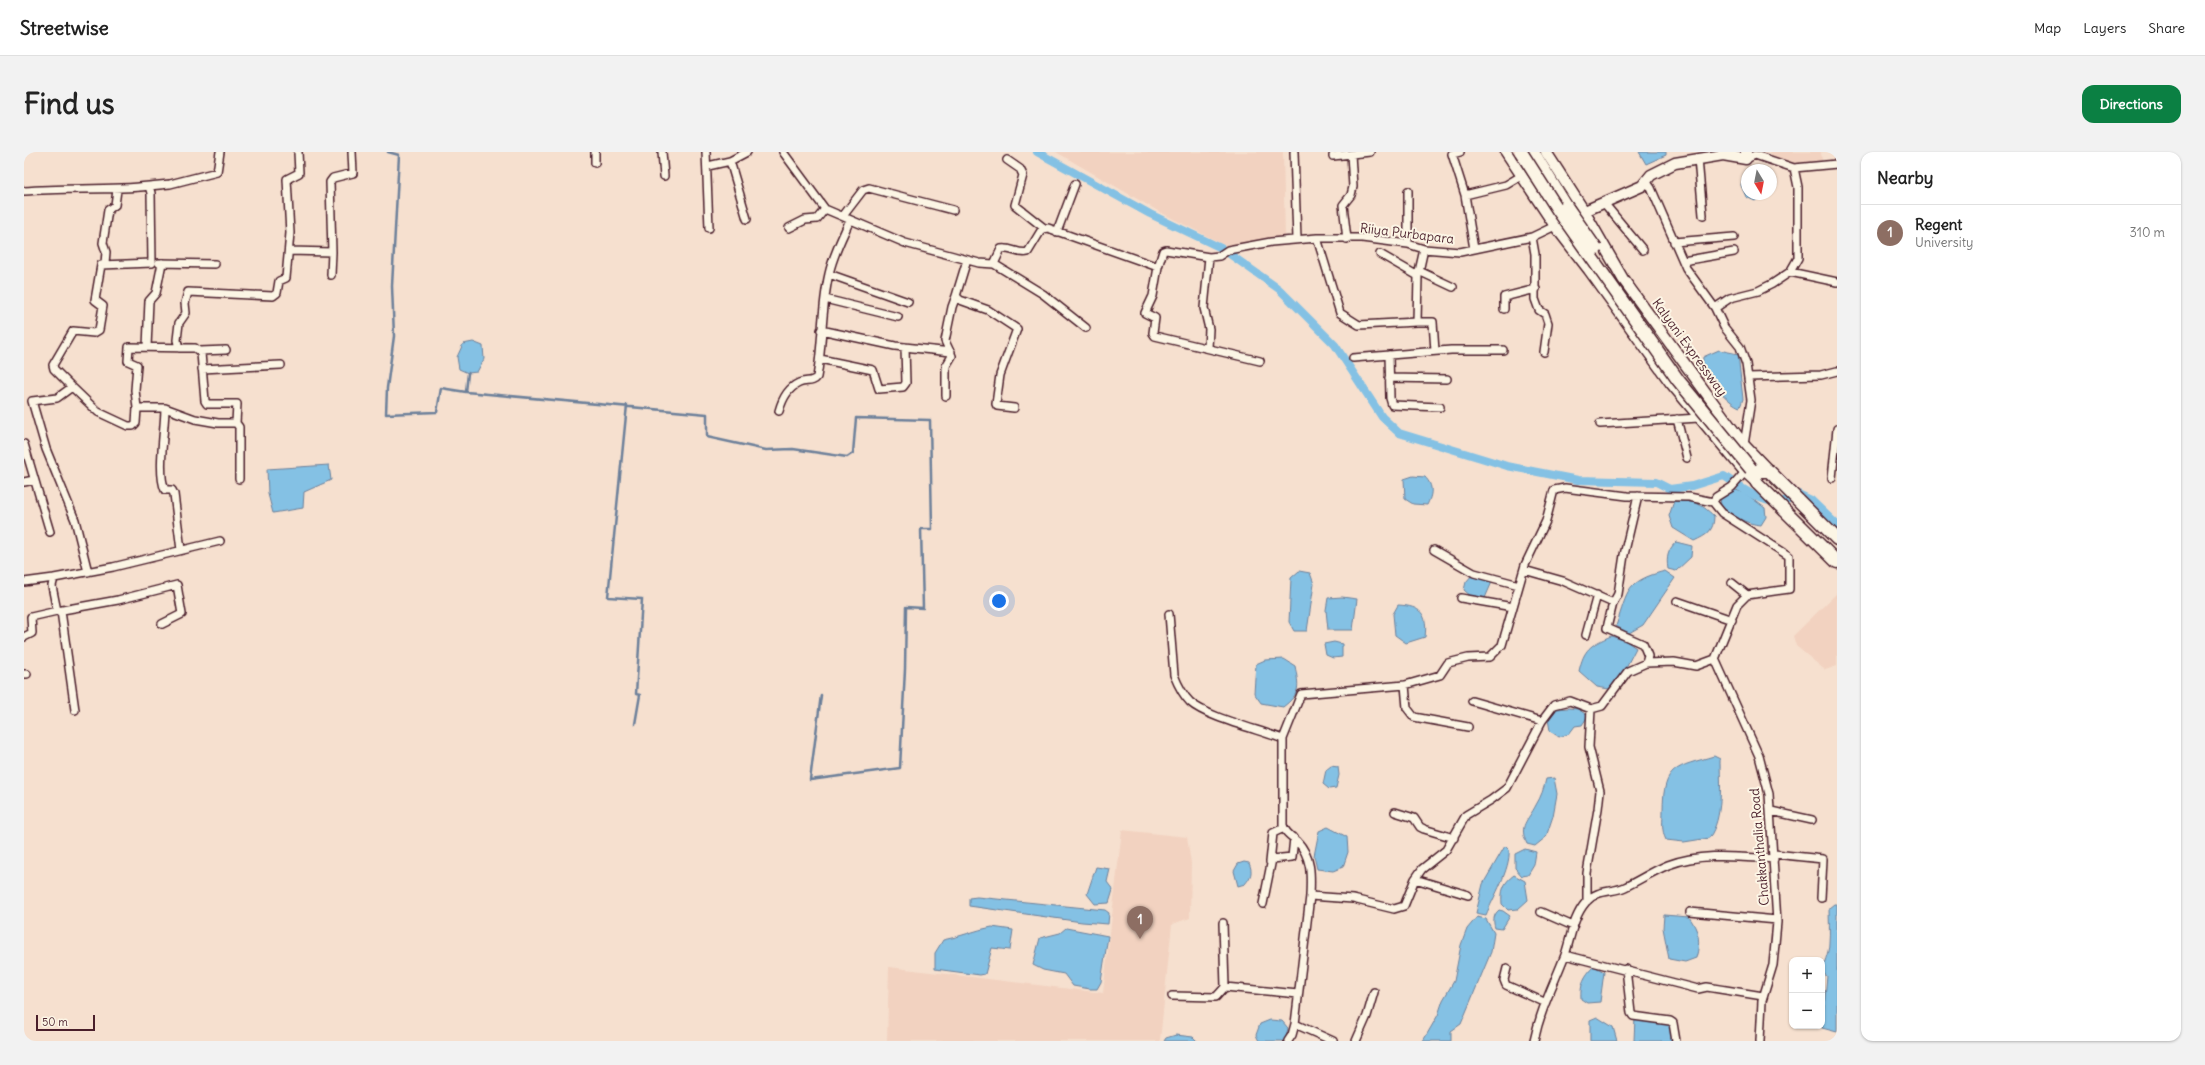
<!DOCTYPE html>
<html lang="en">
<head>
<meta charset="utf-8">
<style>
  :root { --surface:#fff; --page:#f2f2f2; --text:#222; --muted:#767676; --line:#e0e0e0; --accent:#0b8043 }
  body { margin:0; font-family:Delius,sans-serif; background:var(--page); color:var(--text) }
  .controls { position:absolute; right:12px; bottom:12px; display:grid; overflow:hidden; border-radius:8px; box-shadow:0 1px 3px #0004 }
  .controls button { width:36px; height:36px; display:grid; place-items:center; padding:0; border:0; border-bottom:1px solid var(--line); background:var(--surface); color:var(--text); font:20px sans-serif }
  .compass { position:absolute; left:1717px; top:12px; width:36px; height:36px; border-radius:50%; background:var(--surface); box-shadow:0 1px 3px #0004; rotate:170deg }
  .scale { position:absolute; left:12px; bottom:10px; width:59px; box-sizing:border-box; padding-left:4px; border:2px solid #4a1f2b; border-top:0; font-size:11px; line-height:14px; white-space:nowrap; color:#4a1f2b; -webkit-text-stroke:3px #fcf5e5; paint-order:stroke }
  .you { position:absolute; left:975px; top:449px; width:14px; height:14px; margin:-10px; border:3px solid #fff; border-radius:50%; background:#1a73e8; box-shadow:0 0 0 6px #1a73e833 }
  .badge { display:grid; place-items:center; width:26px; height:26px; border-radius:50%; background:var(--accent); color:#fff; font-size:13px; font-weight:700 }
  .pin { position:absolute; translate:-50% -33px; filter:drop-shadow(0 1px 2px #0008) }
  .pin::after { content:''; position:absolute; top:21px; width:14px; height:12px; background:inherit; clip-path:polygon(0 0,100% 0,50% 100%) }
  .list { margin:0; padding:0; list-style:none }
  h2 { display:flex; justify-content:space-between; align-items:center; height:52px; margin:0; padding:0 16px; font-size:17px }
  h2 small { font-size:13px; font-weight:400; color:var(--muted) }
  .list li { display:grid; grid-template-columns:26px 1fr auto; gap:12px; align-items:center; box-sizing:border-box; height:56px; padding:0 16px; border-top:1px solid var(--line) }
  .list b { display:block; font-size:15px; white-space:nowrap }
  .list p { margin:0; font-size:13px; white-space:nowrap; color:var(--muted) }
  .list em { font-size:13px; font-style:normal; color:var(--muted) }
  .map { position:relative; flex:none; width:1813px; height:889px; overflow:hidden; border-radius:12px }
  header { display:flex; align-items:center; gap:24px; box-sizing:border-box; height:56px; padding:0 20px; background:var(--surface); border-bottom:1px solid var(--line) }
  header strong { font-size:19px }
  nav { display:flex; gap:22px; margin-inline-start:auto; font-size:14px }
  .intro { display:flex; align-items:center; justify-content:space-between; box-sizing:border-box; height:96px; padding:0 24px }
  h1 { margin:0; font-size:28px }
  .button { padding:10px 18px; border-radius:12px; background:var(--accent); color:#fff; font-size:14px; font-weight:700 }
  main { display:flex; gap:24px; padding:0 24px }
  aside { flex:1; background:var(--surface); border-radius:12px; box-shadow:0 1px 3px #0004 }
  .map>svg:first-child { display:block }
  .built { fill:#f2d2c0 }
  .water { fill:#84c1e4; stroke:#6d809a }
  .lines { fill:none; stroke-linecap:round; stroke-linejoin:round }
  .stream { stroke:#6d809a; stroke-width:2.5 }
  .canal { stroke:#84c1e4; stroke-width:8 }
  .street-casing { stroke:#4a1f2b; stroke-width:10 }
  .secondary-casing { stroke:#4a1f2b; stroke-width:13 }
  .highway-casing { stroke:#4a1f2b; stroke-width:15 }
  .street { stroke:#fcf5e5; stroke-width:7 }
  .secondary { stroke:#fcf5e5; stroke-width:10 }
  .highway { stroke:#fcf5e5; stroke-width:12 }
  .highway-bridge-casing { stroke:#4a1f2b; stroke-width:15; stroke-linecap:butt }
  .highway-bridge { stroke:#fcf5e5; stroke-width:12 }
  .labels { text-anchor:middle; stroke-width:4; stroke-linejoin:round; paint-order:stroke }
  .street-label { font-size:13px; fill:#4a1f2b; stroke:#fcf5e5 }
</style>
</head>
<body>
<header>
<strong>Streetwise</strong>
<nav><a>Map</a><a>Layers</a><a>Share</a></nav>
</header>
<div class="intro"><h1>Find us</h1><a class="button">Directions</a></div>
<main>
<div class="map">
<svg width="1813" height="889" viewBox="0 0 1813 889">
  <rect width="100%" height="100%" fill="#f6e0cf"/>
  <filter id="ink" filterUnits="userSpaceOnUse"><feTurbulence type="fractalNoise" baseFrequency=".025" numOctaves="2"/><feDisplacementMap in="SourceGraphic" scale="8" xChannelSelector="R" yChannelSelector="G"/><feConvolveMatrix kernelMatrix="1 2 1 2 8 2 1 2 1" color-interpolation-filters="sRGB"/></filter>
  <g filter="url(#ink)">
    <path class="built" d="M1032,0H1259L1261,85L1204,95L1134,59Z
      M1746,0H1797L1798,9L1770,13L1747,3Z
      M1813,441V514L1801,518L1772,494L1769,484Z
      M1098,678L1163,685L1167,711L1166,766L1148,772L1136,889H863L865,815L1079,841Z"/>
    <path class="water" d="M1615,0H1642V3L1622,12Z
      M1721,19H1723V42H1740L1731,49L1722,45L1717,33Z
      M449,190L459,194L460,207L453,220L444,221L435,217L433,205L439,192Z
      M1695,198L1714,202L1719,247L1716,255C1705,252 1682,226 1679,215C1678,212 1679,208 1679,205Z
      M305,313L307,328L280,340L279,356L249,361L244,342L243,317Z
      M1389,324L1401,325C1410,334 1408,343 1403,353L1389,352L1381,347L1380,327Z
      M1709,337L1721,341L1741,356L1742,365L1737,373C1722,372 1708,364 1697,354L1696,345Z
      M1650,349C1670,348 1676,351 1690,364C1690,379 1683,383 1670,389L1649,376L1645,364Z
      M1652,390L1668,394L1667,405L1652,419L1644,417C1642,405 1644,398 1652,390Z
      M1275,419L1286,421L1290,432L1283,479H1270L1265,470L1267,426Z
      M1641,419L1651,426L1619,473L1605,481L1592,474C1604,439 1602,429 1641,419Z
      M1449,422L1465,424L1468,430L1461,446H1449L1440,438L1442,430Z
      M1318,445L1333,447L1329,478H1304L1302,458L1304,446Z
      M1374,453C1397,454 1404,462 1401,485L1382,491L1371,483L1369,462Z
      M1587,484L1602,489L1612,496L1600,519L1585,537L1573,535L1555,519C1560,497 1566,493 1587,484Z
      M1310,490L1318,492V505L1309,506L1302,503L1300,492Z
      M1260,507L1271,514C1275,535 1277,541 1259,555L1237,551L1230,541L1232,512L1241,508Z
      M1544,556L1554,557L1564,564L1558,573L1551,574L1545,582L1535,585L1526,579L1524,567L1533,557Z
      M1690,604L1696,607C1696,632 1700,665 1685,686L1660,690L1642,688C1637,678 1639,668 1639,658C1639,614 1653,615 1690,604Z
      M1307,614L1314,615L1315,623L1312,636L1305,637L1299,632L1302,618Z
      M1530,626L1533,642L1529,664L1522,685L1511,694L1503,692C1494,673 1504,669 1512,653C1517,645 1520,636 1522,627Z
      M1304,675L1323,685L1324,700L1319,715L1309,719L1293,717L1290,704L1295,679Z
      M1481,694L1485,698C1487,716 1469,746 1462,763L1452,761L1459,732Z
      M1501,697L1512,700L1510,713L1504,723L1498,724L1491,716V702Z
      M1220,710L1225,711C1229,720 1227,725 1221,732L1214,734L1210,719L1214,712Z
      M1072,715L1086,717L1083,730L1089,738L1085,751L1071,752L1063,742Z
      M1490,723L1501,729L1504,748L1494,757L1484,758L1478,752C1477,739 1479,731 1490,723Z
      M953,745L1081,758L1085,761L1084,772L1058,770L945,754V746Z
      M1810,752H1813V880L1798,876L1803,824L1798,821C1799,811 1805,802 1805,791C1806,779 1805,768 1805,756Z
      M1475,758L1479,759L1486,764L1478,777L1471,776C1469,769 1469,763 1475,758Z
      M1640,763L1665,765C1675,779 1677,789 1672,806L1661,810L1645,807L1639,776Z
      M1453,765L1462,767L1470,781L1467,800L1437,872L1427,879V889H1399L1414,863L1419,848L1430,829L1437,793L1443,777Z
      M968,775L989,778L986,798L968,796L961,822L956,823L911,817V801L919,788C936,785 951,778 968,775Z
      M1042,776L1084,784L1077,830L1073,837H1066L1049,834L1040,822L1019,818L1009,813L1016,786L1036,781Z
      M1570,814L1580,820L1576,850L1563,851L1557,847C1556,832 1560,824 1570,814Z
      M1573,865L1589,875L1593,889H1566V868Z
      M1611,865L1642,870L1648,876L1650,889H1610Z
      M1246,868L1258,869L1264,876L1261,889H1235L1232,883L1236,872Z
      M1152,883L1169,885L1173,889H1140L1142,886Z"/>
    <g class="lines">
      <path class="stream" d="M364,0L375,3L368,134L370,184L363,236L362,262L413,260L417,236L442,240L683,262V285L742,298L769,297L823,305L829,301L832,266L906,268L908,377H897L899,456L882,455L881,517L876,616L786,628L797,543
        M442,240L444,221
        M603,253L584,445L618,447L612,542L616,543L611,572"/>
      <path class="canal" d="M1013,0L1126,62L1197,96L1255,137L1311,193L1358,265L1375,281L1483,314L1554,328L1632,330L1646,337L1668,334L1700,324C1713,333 1740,353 1757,350C1762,349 1769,344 1774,342L1787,348L1813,373"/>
      <g class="street-casing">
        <path id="street" d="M638,0L640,24
          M682,0L685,76
          M759,0L801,57
          M1270,0L1273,87
          M1436,0L1428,2L1441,43L1450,97
          M1309,4L1346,0
          M1674,7L1679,63
          M1722,7L1731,3L1770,16L1813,12
          M983,8L996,17L999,23L991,53L1020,76
          M706,9L723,67
          M571,11V0
          M684,14L706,9L723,0
          M1622,29L1627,36L1662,116L1691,156
          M125,34L146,32L193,20L196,0
          M0,39C42,35 84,39 125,34L127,41L128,111L77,113L71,148L79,154L75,178L70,181L49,179L29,213L30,217L48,235L33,246L8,249L22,297L51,368L64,420
          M1441,43L1482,33L1497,24
          M1580,51L1619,98
          M819,64L839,38L845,36L929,58
          M765,76L781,68L793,67L801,57L881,91L955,111L970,112L977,97C987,95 995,103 1004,100L1018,77L1024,76L1134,115L1139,99L1142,98L1185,105L1195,104L1204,98L1247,90L1293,86H1338L1384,92L1400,97L1436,100L1508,85L1531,74
          M1033,80L1051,32
          M1508,85L1511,102V147L1515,158L1521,162L1524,171L1520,200
          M1293,86L1316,161L1335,173L1393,170
          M1323,87L1319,53L1327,43L1329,35L1327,2
          M1650,90L1710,85
          M1384,92V39
          M1400,97L1394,124L1393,170H1409L1411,199
          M265,99L308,100L306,30L309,26L329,21L328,0
          M1356,102L1394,124
          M943,108L932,144L936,148L964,158L993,177L976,223L972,252L973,254L990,256
          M1659,109L1710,100
          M81,111L82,100L79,91L84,58L91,53L93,38
          M135,111L191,112
          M970,112L1019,142L1062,176
          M1134,115L1129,144L1121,161L1131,166L1129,181L1131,184L1236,209
          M1395,119L1429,135
          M1766,120L1813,130
          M805,122L884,150
          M307,123L308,100
          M801,147L874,165
          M1480,157V145L1512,137
          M797,178L871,194L927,200
          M123,195L125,149L132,141L138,111
          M155,196L153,188L155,171L162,161L161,151L164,140L249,144L253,141L255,129L262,126L266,81L263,27L275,21L274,0
          M1184,196L1185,177L1180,156L1185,105
          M176,199L202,198
          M1365,203L1366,246L1368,253L1416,255
          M1329,206L1427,198H1479
          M796,207L849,218L855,237L879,235L882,231L881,195
          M178,217L257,213
          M1724,225L1797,223L1813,219
          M1365,226L1423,227
          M48,235L74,260L104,274H109L112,271L113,256H141L171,267L194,271H212L215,275V327
          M922,244V214L928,204L921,189L928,155L932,144
          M113,256L111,238L113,213L104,209L105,195L171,196L177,201L181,249L183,252H213L212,271
          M141,256C141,276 133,321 141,338H148L150,342L157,398
          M755,259C758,248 764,236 775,231C782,228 789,231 793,225C799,191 797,156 805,122C809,103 818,86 826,68
          M1653,267L1663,306
          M1576,272L1675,266
          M0,292L26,380
          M1720,293L1727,248L1722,212L1716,195L1700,175L1691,156L1706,146L1734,139L1748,132L1766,120L1774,106V35L1770,16
          M1808,326L1813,277
          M0,330L10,328
          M1410,398L1450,421L1495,433
          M1500,418L1539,429L1589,451L1583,476L1619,492L1624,504L1622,511
          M0,430L30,426
          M1708,431L1723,443
          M1437,446L1489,455
          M1653,449L1708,468
          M1589,451L1594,442L1600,403L1614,344
          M33,459L94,448L153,433L158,462L138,472
          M37,459L51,558
          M1145,462L1150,523C1154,533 1158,542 1166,550C1182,565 1236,578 1259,587
          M1562,483L1573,443
          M0,485L8,481L7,465L33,459L28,434L30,426L89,415L196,389
          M1691,507L1735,604L1745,642L1753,770L1749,813L1738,849L1736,889
          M0,522H3
          M1381,533L1383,556L1390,565L1444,575
          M1448,549L1518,569
          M1747,659L1788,668
          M1371,660L1390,666L1396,675L1400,677L1430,686
          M1750,702L1799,707L1797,746
          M1246,710L1249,681L1260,676
          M1391,727L1444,743
          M1286,744C1287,723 1288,705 1273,689C1267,684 1261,681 1259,673V587L1277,542L1381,533L1416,523L1424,511L1444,506L1466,505L1478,493L1501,413L1522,369L1530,338L1541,336L1603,344L1665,345L1689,350
          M1563,749V721L1574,657L1576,639L1565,595L1567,557
          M1239,752L1248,707L1268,705L1270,686
          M1517,760L1549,774
          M1666,760L1753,768
          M1199,771L1201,835L1274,842
          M1541,803L1674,837L1683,835L1739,844
          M1483,816L1480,828L1482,833L1520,850
          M1602,817L1607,861L1609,864L1646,869L1649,871L1652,889
          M1148,844L1192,845L1201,835
          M1271,872L1309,889
          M1264,889L1268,883L1271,872L1286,744L1329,747L1370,757L1380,754L1391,727L1398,717L1422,698L1442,663L1467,648L1483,636L1518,569L1530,553L1546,549L1567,557L1578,554L1604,519L1622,511L1650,510L1672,514L1691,507L1713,453L1723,443L1765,437V404L1698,361L1689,350L1692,345L1708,335L1721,320
          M1332,889L1343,864L1350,840
          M1510,889C1517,856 1529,834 1541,803C1547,785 1549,765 1562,750C1573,737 1588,741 1601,735C1616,728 1629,719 1644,713C1678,700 1715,705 1750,707"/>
      </g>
      <g class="secondary-casing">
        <path id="secondary" d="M1482,0L1531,74L1565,118L1646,230L1721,320L1732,330
          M1522,0L1560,59L1599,127L1720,293L1745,319
          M1556,61L1618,34L1627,23L1651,11L1699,3L1722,7V0"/>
      </g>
      <g class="highway-casing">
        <path id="highway" d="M1509,0L1542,54
          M1729,313L1738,319H1745L1813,387
          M1727,317L1733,331L1813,410"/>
      </g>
      <use href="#street" class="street"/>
      <use href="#secondary" class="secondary"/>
      <use href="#highway" class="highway"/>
      <g class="highway-bridge-casing">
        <path id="highway-bridge" d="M1497,0L1534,58L1654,228L1727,317
          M1542,54L1572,97"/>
      </g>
      <use href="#highway-bridge" class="highway-bridge"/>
    </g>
  </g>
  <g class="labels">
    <g class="street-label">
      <text transform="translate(1383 81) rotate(7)" y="5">Riiya Purbapara</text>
      <text transform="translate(1666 195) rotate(54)" y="5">Kalyani Expressway</text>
      <text transform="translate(1735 695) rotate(-95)" y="5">Chakkanthalia Road</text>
    </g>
  </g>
</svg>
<div class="controls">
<button>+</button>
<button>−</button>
</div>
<svg class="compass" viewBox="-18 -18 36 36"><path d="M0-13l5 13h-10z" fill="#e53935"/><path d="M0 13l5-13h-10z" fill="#767676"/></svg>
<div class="scale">50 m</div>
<div class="you"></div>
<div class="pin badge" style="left:1116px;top:787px;background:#8d6e63">1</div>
</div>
<aside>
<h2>Nearby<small></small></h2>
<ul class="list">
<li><span class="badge" style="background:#8d6e63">1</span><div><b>Regent</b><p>University</p></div><em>310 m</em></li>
</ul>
</aside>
</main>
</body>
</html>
